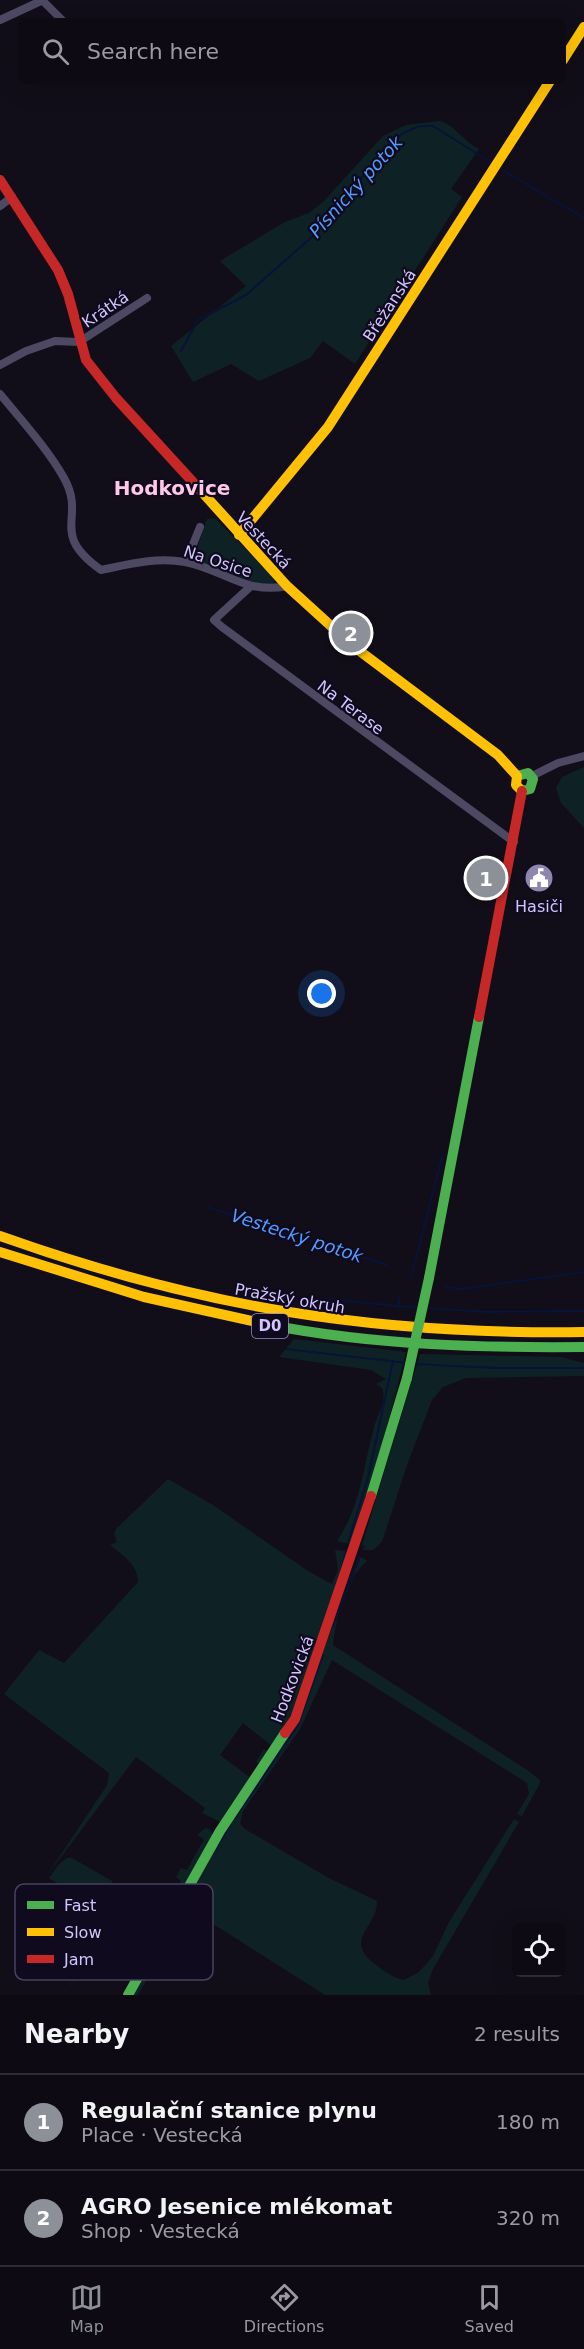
<!DOCTYPE html>
<html lang="en">
<head>
<meta charset="utf-8">
<style>
  :root { --surface:#0d0a13; --page:#1b1821; --text:#f1f3f6; --muted:#9a9aa0; --line:#2d2b33; --accent:#8c9099 }
  body { margin:0; font-family:"DejaVu Sans",sans-serif; background:var(--page); color:var(--text) }
  .controls { position:absolute; right:18px; bottom:18px; display:grid; overflow:hidden; border-radius:9px; box-shadow:0 6px 24px #0002 }
  .controls button { width:54px; height:54px; display:grid; place-items:center; padding:0; border:0; border-bottom:2px solid var(--line); background:var(--surface); color:var(--text); font:30px sans-serif }
  .you { position:absolute; left:322px; top:994px; width:21px; height:21px; margin:-15px; border:4px solid #fff; border-radius:50%; background:#1a73e8; box-shadow:0 0 0 9px #1a73e833 }
  .badge { display:grid; place-items:center; width:39px; height:39px; border-radius:50%; background:var(--accent); color:#fff; font-size:20px; font-weight:700 }
  .pin { position:absolute; translate:-50% -50%; border:3px solid #fff; box-shadow:0 2px 6px #0006 }
  .list { margin:0; padding:0; list-style:none }
  h2 { display:flex; justify-content:space-between; align-items:center; height:78px; margin:0; padding:0 24px; font-size:26px }
  h2 small { font-size:20px; font-weight:400; color:var(--muted) }
  .list li { display:grid; grid-template-columns:39px 1fr auto; gap:18px; align-items:center; box-sizing:border-box; height:96px; padding:0 24px; border-top:2px solid var(--line) }
  .list b { display:block; font-size:22px; white-space:nowrap }
  .list p { margin:0; font-size:20px; white-space:nowrap; color:var(--muted) }
  .list em { font-size:20px; font-style:normal; color:var(--muted) }
  .icon { flex:none; width:33px; height:33px; fill:none; stroke:currentColor; stroke-width:2; stroke-linecap:round; stroke-linejoin:round }
  .map { position:relative; flex:none; width:584px; height:1995px; overflow:hidden }
  .search { position:absolute; background:var(--surface); box-shadow:0 6px 24px #0002; left:18px; right:18px; top:18px; height:66px; display:flex; align-items:center; gap:15px; box-sizing:border-box; padding:0 21px; border-radius:9px; color:var(--muted); font-size:22px }
  .sheet { height:270px; background:var(--surface) }
  nav { display:flex; justify-content:space-around; align-items:center; box-sizing:border-box; height:84px; border-top:2px solid var(--line); background:var(--surface); font-size:16px; color:var(--muted) }
  nav a { display:grid; justify-items:center; gap:3px }
  nav .on { color:var(--accent) }
  .map>svg:first-child { display:block }
  .green { fill:#0e2225 }
  .lines { fill:none; stroke-linecap:round; stroke-linejoin:round }
  .stream { stroke:#071337; stroke-width:2 }
  .street { stroke:#4d4962; stroke-width:8 }
  .fast { stroke:#4caf50; stroke-width:10 }
  .slow { stroke:#ffc107; stroke-width:10 }
  .jam { stroke:#c62828; stroke-width:10 }
  .fast-bridge { stroke:#4caf50; stroke-width:10 }
  .labels { text-anchor:middle; stroke-width:4.5; stroke-linejoin:round; paint-order:stroke }
  .shield { fill:#0f0a1d; stroke:#988ebb; stroke-width:1.5 }
  .shield-label { font-size:15px; font-weight:bold; fill:#d3c6ff }
  .street-label { font-size:16px; fill:#d3c6ff; stroke:#0f0a1d }
  .poi-label { font-size:16px; fill:#d3c6ff; stroke:#0f0a1d }
  .water-label { font-size:18px; font-style:italic; fill:#549dff; stroke:#0f0a1d }
  .quarter-label { font-size:20px; font-weight:bold; fill:#ffc8e5; stroke:#0f0a1d }
  .key { fill:#0f0a1d; stroke:#4a4261; stroke-width:1.5 }
  .key-label { font-size:16px; fill:#d3c6ff }
</style>
</head>
<body>
<div class="map">
<svg width="584" height="1995" viewBox="0 0 584 1995">
  <rect width="100%" height="100%" fill="#110e19"/>
  <path class="green" d="M440,121C455,125 464,142 479,149L451,189L462,197L355,364L323,341L310,358L259,381L231,364L193,382L171,346L246,286L220,261L285,222L309,213L323,202L383,136L406,125Z
    M215,518L275,579L272,586L266,587L193,560L207,519Z
    M584,767V828L561,803L556,788L562,777Z
    M294,1339L406,1352L385,1435L350,1544L337,1541C362,1504 363,1465 375,1424C379,1411 387,1402 382,1388L376,1384L386,1379L371,1370L279,1357Z
    M420,1354L561,1357L584,1363V1376L466,1378L443,1387L432,1400L407,1465L382,1542L373,1550H364L362,1545Z
    M168,1479L213,1505L308,1571L332,1584L338,1569L335,1550L347,1551V1555L318,1640L311,1637L309,1641L316,1645L294,1712L263,1765L256,1762L263,1750H269L271,1745L243,1723L220,1755L252,1779L220,1822L202,1813L205,1808L136,1757L46,1877L107,1785L109,1773L4,1694L39,1650L64,1663L138,1582C138,1564 122,1555 110,1545L117,1542L114,1534L116,1529Z
    M359,1556L367,1561C345,1579 336,1618 333,1645L527,1770L540,1780L539,1785L522,1816L517,1814L529,1794L527,1783L332,1660L300,1729L243,1811L240,1824L245,1829L327,1877L377,1901C378,1927 342,1940 375,1964C383,1971 394,1978 404,1980L419,1972L433,1956L449,1922L514,1819L519,1822L433,1969L428,1983L431,1995H325L188,1908L138,1995H132L233,1819L295,1727Z
    M205,1828L210,1829L213,1835L172,1907L168,1908L164,1904L163,1895L171,1898L181,1881L176,1877L181,1868L187,1870L204,1839L197,1835Z
    M67,1858H72L112,1881L113,1886L107,1898L117,1902L122,1897L117,1892L122,1888C139,1892 167,1907 161,1927L156,1925L155,1928L147,1924L149,1920L144,1916L131,1935L140,1940L146,1929L157,1936L148,1952L122,1935L137,1908L132,1904L119,1926L122,1929L119,1933L61,1995L118,1929L117,1925L49,1878L59,1864Z"/>
  <g class="lines">
    <path class="stream" d="M499,168L584,218
      M181,351L198,320L246,295L313,236L387,147L403,133L420,126H433L492,163
      M207,1207L387,1265
      M411,1278L442,1157
      M446,1287L460,1289L584,1272
      M326,1299L419,1308
      M399,1307V1298
      M425,1308L487,1312L584,1311
      M286,1349L407,1363
      M413,1364L495,1368H584
      M348,1543L368,1478L393,1361
      M363,1549L364,1546
      M341,1570L346,1552
      M333,1626L360,1557
      M235,1818L298,1725L323,1655
      M216,1849L230,1825"/>
    <path class="street" d="M42,0L63,21
      M0,20L43,0
      M0,206L12,197
      M0,365L26,351L55,341L79,342L147,298
      M0,394C22,421 47,448 64,478C87,519 48,532 101,570C130,564 155,557 185,562C223,569 245,595 287,586
      M186,562L200,527
      M251,586L214,620L222,627L514,842
      M532,776L558,763L584,756"/>
    <path class="fast" d="M517,776L528,773L533,779L530,789L522,791
      M429,1278L479,1017
      M270,1325C374,1345 479,1348 584,1347
      M371,1496L407,1378
      M128,1995L220,1831L285,1733"/>
    <path class="slow" d="M563,60L584,27
      M202,492L287,586L353,646L498,755L517,776L516,785L522,791
      M239,535L328,427L550,81
      M0,1236C199,1307 373,1335 584,1332
      M0,1252L144,1297L270,1325"/>
    <path class="jam" d="M0,180L58,270L68,294L86,360L116,398L202,492
      M479,1017L522,791
      M285,1733L295,1719L371,1496"/>
    <path class="fast-bridge" d="M407,1378L429,1278"/>
  </g>
  <defs>
    <g id="civic-disc" transform="scale(1.5)"><circle r="9.5" fill="#8f86ae" stroke="#0f0a1d"/><path d="M-.6-6.5H3V-4.5H.6V-3L4-1V1h2V6H-6V1h2V-1L-.6-3ZM-1.2 2.5V6h2.4V2.5Z" fill="#fff"/></g>
  </defs>
  <g fill-rule="evenodd">
    <use href="#civic-disc" x="539" y="878"/>
  </g>
  <g class="labels">
    <rect class="shield" x="252" y="1314" width="36" height="24" rx="4.5"/>
    <g class="shield-label">
      <text x="270" y="1331">D0</text>
    </g>
    <g class="street-label">
      <text transform="translate(389 305) rotate(-57)" y="6">Břežanská</text>
      <text transform="translate(105 309) rotate(-34)" y="6">Krátká</text>
      <text transform="translate(264 540) rotate(47)" y="6">Vestecká</text>
      <text transform="translate(218 561) rotate(18)" y="6">Na Osice</text>
      <text transform="translate(351 707) rotate(37)" y="6">Na Terase</text>
      <text transform="translate(290 1298) rotate(10)" y="6">Pražský okruh</text>
      <text transform="translate(292 1679) rotate(-69)" y="6">Hodkovická</text>
    </g>
    <g class="poi-label">
      <text x="539" y="912">Hasiči</text>
    </g>
    <g class="water-label">
      <text transform="translate(356 187) rotate(-48)" y="6">Písnický potok</text>
      <text transform="translate(297 1236) rotate(18)" y="6">Vestecký potok</text>
    </g>
    <g class="quarter-label">
      <text x="172" y="495">Hodkovice</text>
    </g>
  </g>
  <rect x="15" y="1884" width="198" height="96" rx="9" class="key"/>
  <rect x="27" y="1901" width="27" height="8" fill="#4caf50"/>
  <rect x="27" y="1928" width="27" height="8" fill="#ffc107"/>
  <rect x="27" y="1955" width="27" height="8" fill="#c62828"/>
  <g class="key-label">
    <text x="64" y="1911">Fast</text>
    <text x="64" y="1938">Slow</text>
    <text x="64" y="1965">Jam</text>
  </g>
</svg>
<div class="controls">
<button><svg class="icon" aria-label="locate" viewBox="0 0 24 24"><circle cx="12" cy="12" r="6"/><path d="M12 2v4M12 18v4M2 12h4M18 12h4"/></svg></button>
</div>
<div class="you"></div>
<div class="pin badge" style="left:486px;top:878px">1</div>
<div class="pin badge" style="left:351px;top:633px">2</div>
<div class="search"><svg class="icon" aria-label="search" viewBox="0 0 24 24"><circle cx="10" cy="10" r="6"/><path d="M15 15l6 6"/></svg>Search here</div>
</div>
<section class="sheet">
<h2>Nearby<small>2 results</small></h2>
<ul class="list">
<li><span class="badge">1</span><div><b>Regulační stanice plynu</b><p>Place · Vestecká</p></div><em>180 m</em></li>
<li><span class="badge">2</span><div><b>AGRO Jesenice mlékomat</b><p>Shop · Vestecká</p></div><em>320 m</em></li>
</ul>
</section>
<nav>
<a class="on"><svg class="icon" aria-label="map" viewBox="0 0 24 24"><path d="M3 6l6-2 6 2 6-2v14l-6 2-6-2-6 2zM9 4v14M15 6v14"/></svg>Map</a>
<a><svg class="icon" aria-label="directions" viewBox="0 0 24 24"><path d="M12 3l9 9-9 9-9-9zM9 14v-3h6M13 9l2 2-2 2"/></svg>Directions</a>
<a><svg class="icon" aria-label="saved" viewBox="0 0 24 24"><path d="M7 4h10v16l-5-4-5 4z"/></svg>Saved</a>
</nav>
</body>
</html>
